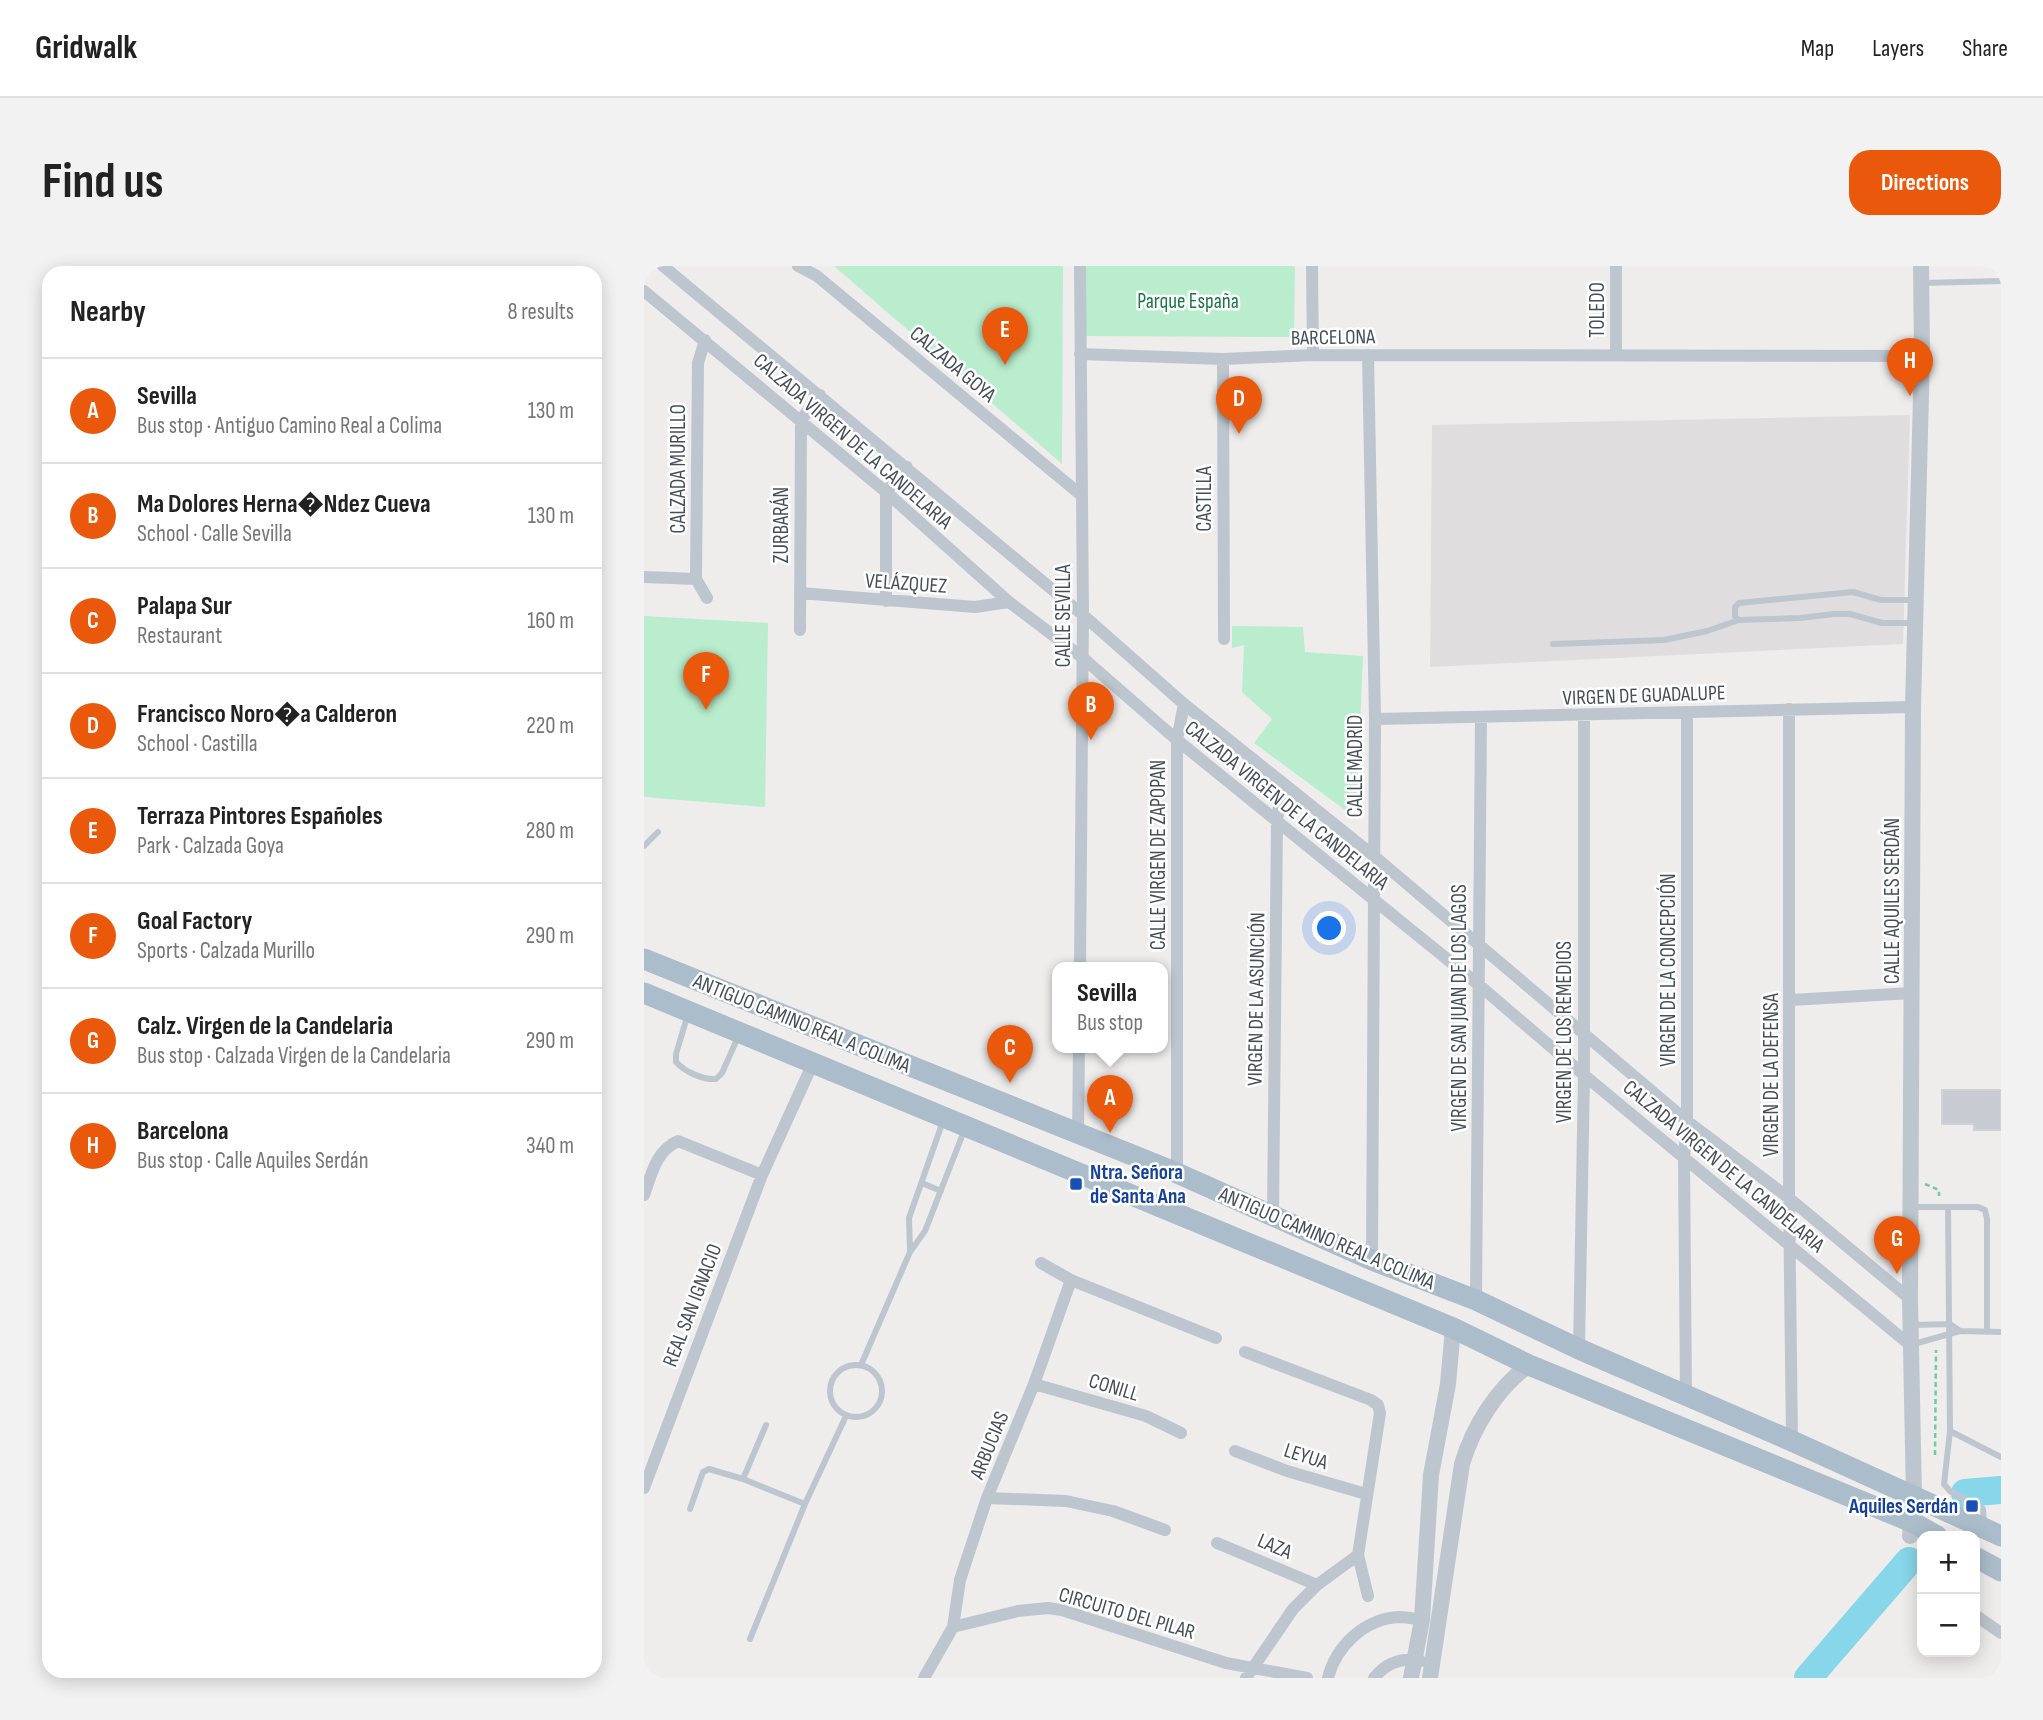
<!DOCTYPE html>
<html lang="en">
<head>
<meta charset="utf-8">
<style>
  :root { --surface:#fff; --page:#f2f2f2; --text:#222; --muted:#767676; --line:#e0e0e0; --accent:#ea580c }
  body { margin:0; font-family:"Sofia Sans Condensed",sans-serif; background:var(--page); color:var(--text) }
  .controls { position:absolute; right:21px; bottom:21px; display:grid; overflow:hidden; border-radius:14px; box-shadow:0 4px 18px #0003 }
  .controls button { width:63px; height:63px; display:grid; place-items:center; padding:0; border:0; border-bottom:2px solid var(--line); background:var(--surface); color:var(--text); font:35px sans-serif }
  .you { position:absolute; left:686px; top:663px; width:24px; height:24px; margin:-18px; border:5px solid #fff; border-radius:50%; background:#1a73e8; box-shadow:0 0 0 10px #1a73e833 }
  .badge { display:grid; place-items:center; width:46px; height:46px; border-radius:50%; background:var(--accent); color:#fff; font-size:23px; font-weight:700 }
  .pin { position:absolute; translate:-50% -58px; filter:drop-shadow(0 2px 4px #0008) }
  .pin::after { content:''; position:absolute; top:37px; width:24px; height:21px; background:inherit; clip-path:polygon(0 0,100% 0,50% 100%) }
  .popup { position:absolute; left:408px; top:696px; width:116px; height:91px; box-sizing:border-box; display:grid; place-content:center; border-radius:14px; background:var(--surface); filter:drop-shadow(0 2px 5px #0005); font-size:23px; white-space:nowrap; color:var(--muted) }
  .popup b { font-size:26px; color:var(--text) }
  .popup::after { content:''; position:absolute; left:50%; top:100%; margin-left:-14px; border:14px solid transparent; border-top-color:var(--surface) }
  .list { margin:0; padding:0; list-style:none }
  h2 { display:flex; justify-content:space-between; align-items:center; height:91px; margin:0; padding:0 28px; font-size:30px }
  h2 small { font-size:23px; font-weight:400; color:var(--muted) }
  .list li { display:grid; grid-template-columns:46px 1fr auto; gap:21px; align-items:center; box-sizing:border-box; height:105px; padding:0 28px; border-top:2px solid var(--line) }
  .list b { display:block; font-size:26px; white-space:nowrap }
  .list p { margin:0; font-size:23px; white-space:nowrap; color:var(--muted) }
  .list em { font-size:23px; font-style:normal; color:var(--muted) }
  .map { position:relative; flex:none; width:1357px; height:1412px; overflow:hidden; border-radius:21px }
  header { display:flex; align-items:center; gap:42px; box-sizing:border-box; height:98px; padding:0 35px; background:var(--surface); border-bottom:2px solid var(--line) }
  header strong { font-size:33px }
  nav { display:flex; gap:38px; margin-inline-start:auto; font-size:24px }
  .intro { display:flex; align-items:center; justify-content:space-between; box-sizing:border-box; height:168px; padding:0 42px }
  h1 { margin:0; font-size:49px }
  .button { padding:18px 32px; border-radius:21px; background:var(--accent); color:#fff; font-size:24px; font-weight:700 }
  main { display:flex; gap:42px; padding:0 42px }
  aside { flex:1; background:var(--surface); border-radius:21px; box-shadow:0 4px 18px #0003 }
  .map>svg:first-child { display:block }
  .education { fill:#e0ddde }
  .green { fill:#b9edcd }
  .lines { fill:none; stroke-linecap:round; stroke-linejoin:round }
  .river { stroke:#87d6e9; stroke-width:28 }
  .building { fill:#c8cbd1; stroke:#d0d2d8; stroke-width:2 }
  .path { stroke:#72ca9e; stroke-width:2.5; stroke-dasharray:5 3.5; stroke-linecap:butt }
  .service { stroke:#bdc6ce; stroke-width:6 }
  .minor { stroke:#bdc6ce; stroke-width:12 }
  .tertiary { stroke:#bdc6ce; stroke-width:16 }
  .primary { stroke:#abbccb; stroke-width:21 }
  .transit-dot { fill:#1a4fb4; stroke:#fff; stroke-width:2.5 }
  .labels { text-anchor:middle; stroke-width:5; stroke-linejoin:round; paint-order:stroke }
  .park-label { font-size:21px; fill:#187747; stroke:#fff }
  .street-label { font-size:21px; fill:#454f59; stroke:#fff }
  .transit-label { font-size:21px; font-weight:bold; fill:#164399; stroke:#fff; text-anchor:start }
</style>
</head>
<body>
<header>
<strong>Gridwalk</strong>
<nav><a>Map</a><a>Layers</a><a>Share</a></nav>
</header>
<div class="intro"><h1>Find us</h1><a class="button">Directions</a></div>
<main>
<aside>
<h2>Nearby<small>8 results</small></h2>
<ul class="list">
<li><span class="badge">A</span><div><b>Sevilla</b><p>Bus stop · Antiguo Camino Real a Colima</p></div><em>130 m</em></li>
<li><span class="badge">B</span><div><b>Ma Dolores Herna�Ndez Cueva</b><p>School · Calle Sevilla</p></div><em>130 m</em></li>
<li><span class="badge">C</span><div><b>Palapa Sur</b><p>Restaurant</p></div><em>160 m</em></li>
<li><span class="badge">D</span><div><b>Francisco Noro�a Calderon</b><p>School · Castilla</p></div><em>220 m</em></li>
<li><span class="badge">E</span><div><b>Terraza Pintores Españoles</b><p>Park · Calzada Goya</p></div><em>280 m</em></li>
<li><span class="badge">F</span><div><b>Goal Factory</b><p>Sports · Calzada Murillo</p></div><em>290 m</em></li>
<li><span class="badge">G</span><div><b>Calz. Virgen de la Candelaria</b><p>Bus stop · Calzada Virgen de la Candelaria</p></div><em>290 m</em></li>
<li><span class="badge">H</span><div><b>Barcelona</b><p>Bus stop · Calle Aquiles Serdán</p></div><em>340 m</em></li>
</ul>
</aside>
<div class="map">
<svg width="1357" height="1412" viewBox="0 0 1357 1412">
  <rect width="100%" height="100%" fill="#efecec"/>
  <path class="education" d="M1266,149L1259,378L786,401L788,159Z"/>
  <path class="green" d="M190,0H419L418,198Z
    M436,0H651L650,71L437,70Z
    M0,350L124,357L121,541L0,531Z
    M588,360L659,361L661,386L719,390L712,552L610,477L628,453L598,426L600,379L588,382Z"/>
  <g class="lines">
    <path class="river" d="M1321,1227L1357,1224
      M1164,1412L1265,1295"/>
  </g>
  <path class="building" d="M1298,824H1357V864H1330V858H1298Z"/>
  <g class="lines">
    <path class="path" d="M1281,918L1295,924V930
      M1291,1189L1292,1084"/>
    <path class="service" d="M1278,17L1357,15
      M1095,354L1091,351V341L1095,337L1209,326L1237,334H1271
      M909,378L1020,374L1063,365L1095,354L1156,352L1190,348H1206L1238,357H1270
      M0,580L14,566
      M44,748L32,788V796C41,806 59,814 72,813L78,807L94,771
      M278,917L297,925
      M1269,941H1334L1341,944L1343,953V1066
      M1304,941L1306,1165L1300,1218L1306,1225L1339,1243L1340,1257
      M266,985L265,952L299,855
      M1269,1059L1306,1058L1316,1065
      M1270,1078L1316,1065L1357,1066
      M186 1125a26 26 0 1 1 52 0a26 26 0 1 1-52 0Z
      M217,1099L266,986L281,965L320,865
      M1306,1165L1357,1191
      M99,1213L122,1159
      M46,1243L59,1206L65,1203L99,1213L161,1238
      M106,1373L161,1238L202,1150"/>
    <path class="minor" d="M19,0L439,349L540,438L730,590L1043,855L1145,932L1266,1033
      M154,0L173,10L437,229
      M668,0L669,89
      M972,0V88
      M0,1L1,0
      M0,25L242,226L365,336L439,392L533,474L835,719L940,809L1266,1079
      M61,74L54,97L52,313L63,332
      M436,88L579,93L669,89L1278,90
      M724,89L731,453L728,994
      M579,93L580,373
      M0,311L52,313
      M156,327L331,341L365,336
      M242,335V226L263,201
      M156,364L157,154L176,129
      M1145,443V932L1148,1175
      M731,453L1269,441
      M436,701L439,349L436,0
      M1147,734L1268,727
      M434,869L435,781
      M533,907V474L540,438
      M0,929C8,907 12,885 34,875L118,909
      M629,949L633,555L638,517
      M397,997L427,1014L572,1072
      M832,1034L837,451
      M935,1083L940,809V450
      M601,1086L727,1134L734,1139L736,1147L714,1289L724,1330
      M390,1118L502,1150L537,1167
      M1042,1129L1040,892L1043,855V447
      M591,1185L643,1205L722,1228
      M0,1222L118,909L169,797
      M343,1232L422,1235L469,1245L521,1264
      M573,1277L673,1319
      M1331,1349L1357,1367
      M309,1361L316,1314L343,1232L390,1118L427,1014
      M280,1412L309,1361L374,1345L404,1342L418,1344L582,1397L663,1412
      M602,1412L649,1343L673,1319L714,1289
      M684,1412C692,1380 721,1352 756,1351C763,1351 771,1353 778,1354
      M730,1412C742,1397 758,1391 777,1395"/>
    <path class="tertiary" d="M1266,1270L1270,1230L1266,1033L1269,441L1278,90L1277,0
      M767,1412L778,1354L787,1209L804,1118L809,1062
      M786,1412L818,1198C829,1161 853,1122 885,1099"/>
    <path class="primary" d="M0,693L533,907L728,994L832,1034L935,1083L1148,1175L1357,1270
      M0,727L809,1062L885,1099L1268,1256L1293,1270
      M1331,1291L1357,1305"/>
  </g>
  <g class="transit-dot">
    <rect x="425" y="911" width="14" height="14" rx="3.5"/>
    <rect x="1321" y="1233" width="14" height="14" rx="3.5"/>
  </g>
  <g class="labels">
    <g class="park-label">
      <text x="544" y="42">Parque España</text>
    </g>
    <g class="street-label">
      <text transform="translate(953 44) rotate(-90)" y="7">TOLEDO</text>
      <text transform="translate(689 71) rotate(-1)" y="7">BARCELONA</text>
      <text transform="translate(309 98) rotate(40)" y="7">CALZADA GOYA</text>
      <text transform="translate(209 175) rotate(41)" y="7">CALZADA VIRGEN DE LA CANDELARIA</text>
      <text transform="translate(34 203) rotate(-90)" y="7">CALZADA MURILLO</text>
      <text transform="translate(560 233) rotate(-90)" y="7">CASTILLA</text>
      <text transform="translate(137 259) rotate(-90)" y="7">ZURBARÁN</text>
      <text transform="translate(262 317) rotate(4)" y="7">VELÁZQUEZ</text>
      <text transform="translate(419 350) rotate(-90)" y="7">CALLE SEVILLA</text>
      <text transform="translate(1000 429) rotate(-2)" y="7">VIRGEN DE GUADALUPE</text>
      <text transform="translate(711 500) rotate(-90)" y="7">CALLE MADRID</text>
      <text transform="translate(643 539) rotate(39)" y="7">CALZADA VIRGEN DE LA CANDELARIA</text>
      <text transform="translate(514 589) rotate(-90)" y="7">CALLE VIRGEN DE ZAPOPAN</text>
      <text transform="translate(1248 635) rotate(-90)" y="7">CALLE AQUILES SERDÁN</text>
      <text transform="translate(1024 704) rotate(-90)" y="7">VIRGEN DE LA CONCEPCIÓN</text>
      <text transform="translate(612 733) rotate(-89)" y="7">VIRGEN DE LA ASUNCIÓN</text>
      <text transform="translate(815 742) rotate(-90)" y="7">VIRGEN DE SAN JUAN DE LOS LAGOS</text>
      <text transform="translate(158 757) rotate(22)" y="7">ANTIGUO CAMINO REAL A COLIMA</text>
      <text transform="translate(920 766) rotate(-90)" y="7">VIRGEN DE LOS REMEDIOS</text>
      <text transform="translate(1127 809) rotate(-90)" y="7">VIRGEN DE LA DEFENSA</text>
      <text transform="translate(1080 900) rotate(40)" y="7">CALZADA VIRGEN DE LA CANDELARIA</text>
      <text transform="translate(683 972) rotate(23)" y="7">ANTIGUO CAMINO REAL A COLIMA</text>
      <text transform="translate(48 1039) rotate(-69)" y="7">REAL SAN IGNACIO</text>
      <text transform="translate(470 1121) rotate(17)" y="7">CONILL</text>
      <text transform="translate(345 1179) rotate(-68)" y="7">ARBUCIAS</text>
      <text transform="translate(662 1190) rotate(18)" y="7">LEYUA</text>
      <text transform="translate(631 1280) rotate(23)" y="7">LAZA</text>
      <text transform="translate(483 1347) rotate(16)" y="7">CIRCUITO DEL PILAR</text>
    </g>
    <g class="transit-label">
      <text x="446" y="913">Ntra. Señora<tspan x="446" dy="24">de Santa Ana</tspan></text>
      <text x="1314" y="1247" text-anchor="end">Aquiles Serdán</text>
    </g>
  </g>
</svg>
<div class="controls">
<button>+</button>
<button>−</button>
</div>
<div class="you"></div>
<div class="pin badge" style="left:466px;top:867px">A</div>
<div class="popup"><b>Sevilla</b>Bus stop</div>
<div class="pin badge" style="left:447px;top:474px">B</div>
<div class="pin badge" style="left:366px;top:817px">C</div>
<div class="pin badge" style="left:595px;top:168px">D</div>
<div class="pin badge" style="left:361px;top:99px">E</div>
<div class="pin badge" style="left:62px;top:444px">F</div>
<div class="pin badge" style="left:1253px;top:1008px">G</div>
<div class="pin badge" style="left:1266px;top:130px">H</div>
</div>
</main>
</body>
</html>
